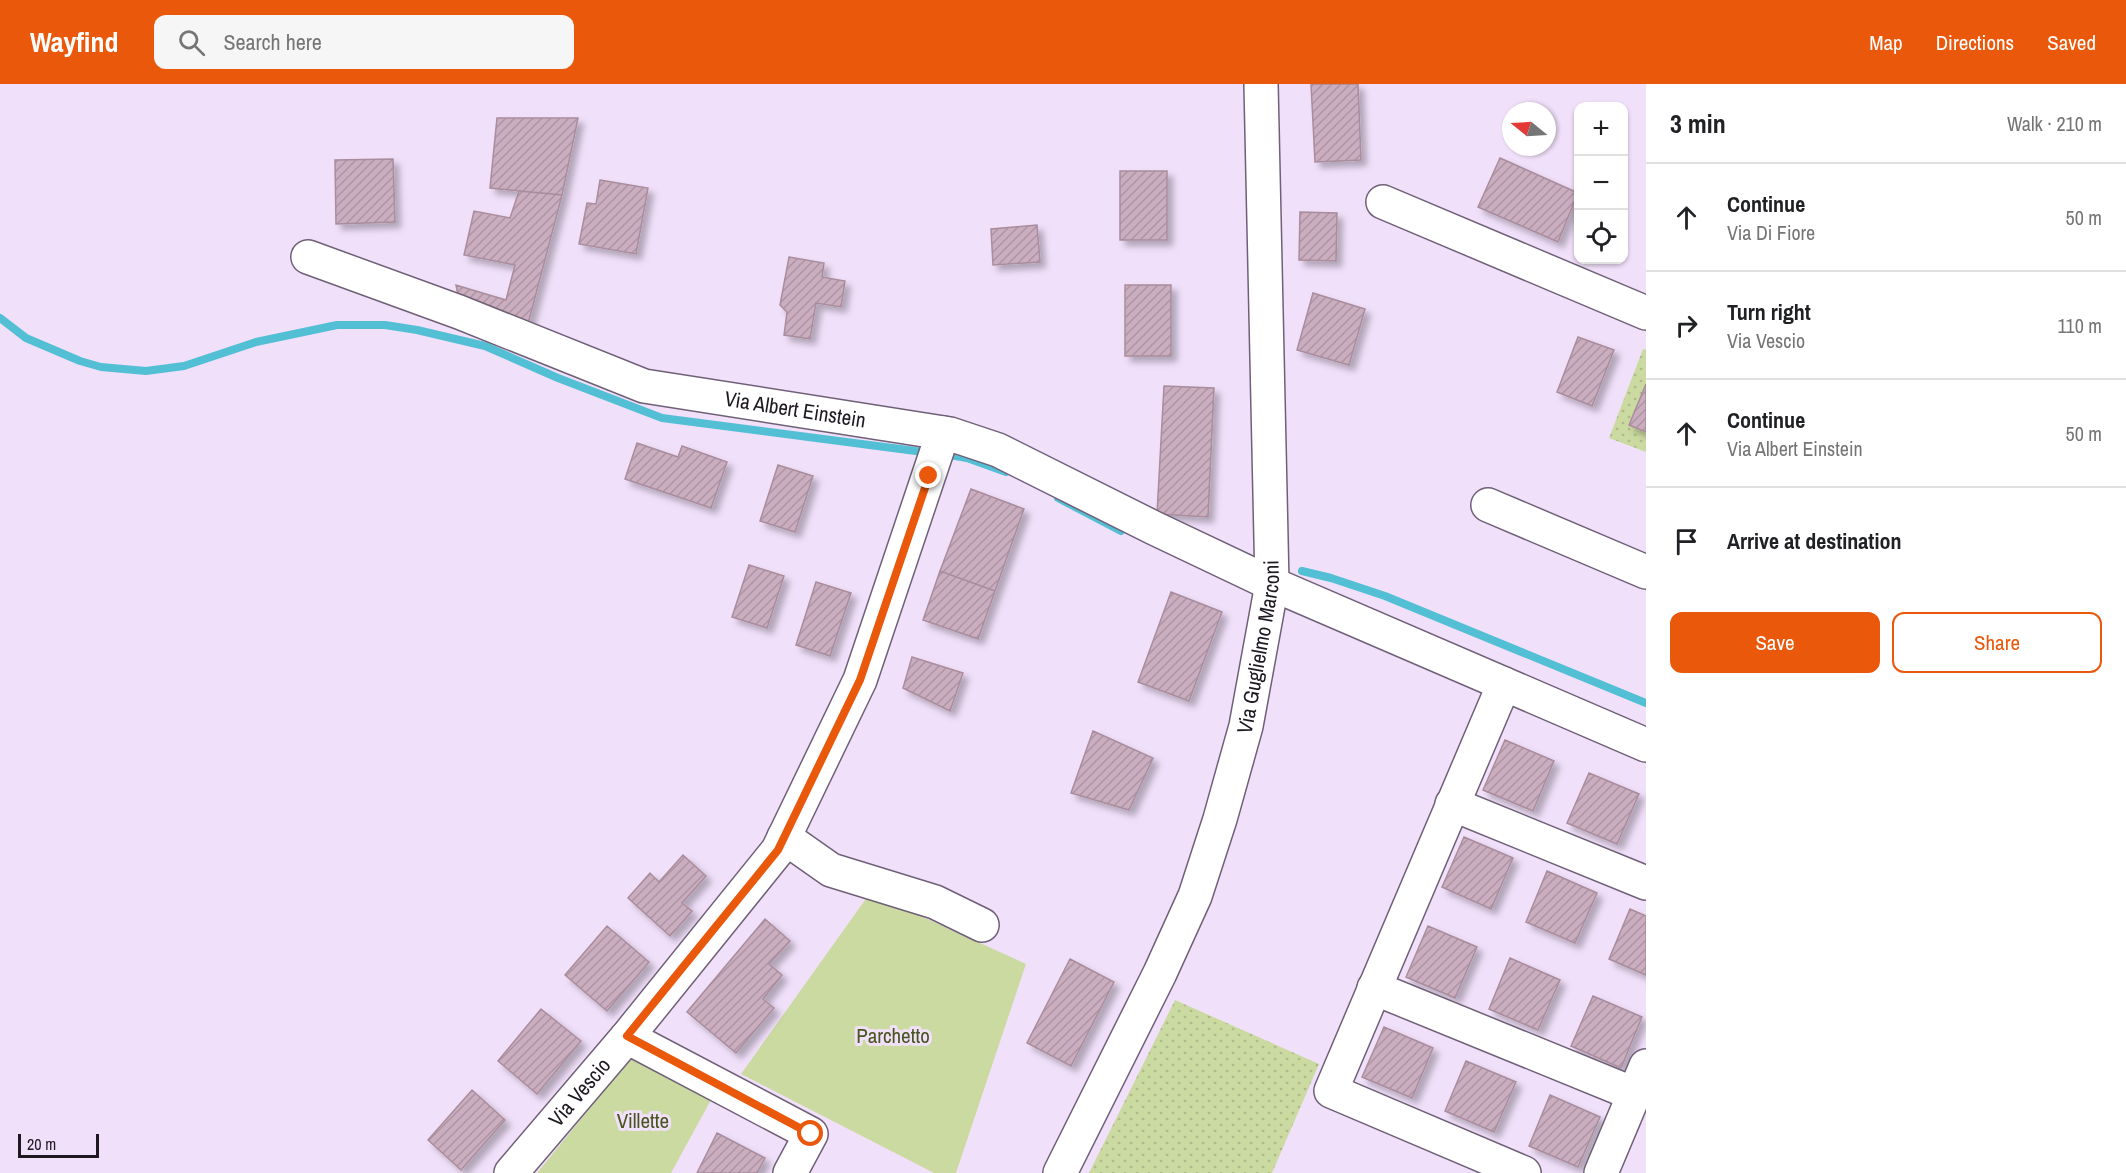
<!DOCTYPE html>
<html lang="en">
<head>
<meta charset="utf-8">
<style>
  :root { --surface:#fff; --page:#f6f6f6; --text:#202124; --muted:#757577; --line:#e0e0e0; --accent:#ea580c }
  body { margin:0; font-family:"Archivo Narrow",sans-serif; background:var(--page); color:var(--text) }
  .controls { position:absolute; right:18px; top:18px; display:grid; overflow:hidden; border-radius:12px; box-shadow:0 2px 4px #0004 }
  .controls button { width:54px; height:54px; display:grid; place-items:center; padding:0; border:0; border-bottom:2px solid var(--line); background:var(--surface); color:var(--text); font:30px sans-serif }
  .compass { position:absolute; left:1502px; top:18px; width:54px; height:54px; border-radius:50%; background:var(--surface); box-shadow:0 2px 4px #0004; rotate:288deg }
  .scale { position:absolute; left:18px; bottom:15px; width:81px; box-sizing:border-box; padding-left:6px; border:3px solid #1e1821; border-top:0; font-size:16px; line-height:21px; white-space:nowrap; color:#1e1821; -webkit-text-stroke:4px #f1e0fa; paint-order:stroke }
  .stop { position:absolute; width:18px; height:18px; margin:-14px; border:4px solid #ea580c; border-radius:50%; background:#fff }
  .stop.end { background:#ea580c; border-color:#fff; box-shadow:0 2px 6px #0008 }
  .list { margin:0; padding:0; list-style:none }
  h2 { display:flex; justify-content:space-between; align-items:center; height:78px; margin:0; padding:0 24px; font-size:26px }
  h2 small { font-size:20px; font-weight:400; color:var(--muted) }
  .list li { display:grid; grid-template-columns:39px 1fr auto; gap:18px; align-items:center; box-sizing:border-box; height:108px; padding:0 24px; border-top:2px solid var(--line) }
  .list b { display:block; font-size:22px; white-space:nowrap }
  .list p { margin:0; font-size:20px; white-space:nowrap; color:var(--muted) }
  .list em { font-size:20px; font-style:normal; color:var(--muted) }
  .actions { display:flex; gap:12px; padding:18px 24px }
  .actions a { flex:1; padding:14px 0; border:2px solid var(--accent); border-radius:12px; text-align:center; font-size:21px; color:var(--accent) }
  .actions .main { background:var(--accent); color:#fff }
  .icon { flex:none; width:33px; height:33px; fill:none; stroke:currentColor; stroke-width:2; stroke-linecap:round; stroke-linejoin:round }
  .map { position:relative; flex:none; width:1646px; height:1089px; overflow:hidden }
  header { display:flex; align-items:center; gap:36px; box-sizing:border-box; height:84px; padding:0 30px; background:var(--accent); color:#fff }
  header strong { font-size:28px }
  nav { display:flex; gap:33px; margin-inline-start:auto; font-size:21px }
  .search { width:420px; height:54px; background:var(--page); display:flex; align-items:center; gap:15px; box-sizing:border-box; padding:0 21px; border-radius:12px; color:var(--muted); font-size:22px }
  main { display:flex }
  aside { flex:1; background:var(--surface) }
  .map>svg:first-child { display:block }
  .grass { fill:url(#grass-dots) }
  .green { fill:#cbdaa1 }
  .lines { fill:none; stroke-linecap:round; stroke-linejoin:round }
  .stream { stroke:#53bfd4; stroke-width:8 }
  .building { fill:url(#building-hatch); stroke:#a98d9d; stroke-width:1.5; filter:url(#shadow) }
  .minor-casing { stroke:#6f6077; stroke-width:36 }
  .major-casing { stroke:#6f6077; stroke-width:36 }
  .minor { stroke:#fff; stroke-width:33 }
  .major { stroke:#fff; stroke-width:33 }
  .route { stroke:#ea580c; stroke-width:8 }
  .labels { text-anchor:middle; stroke-width:6; stroke-linejoin:round; paint-order:stroke }
  .street-label { font-size:21px; fill:#1e1821; stroke:#f1e0fa }
  .park-label { font-size:21px; fill:#49551e; stroke:#f1e0fa }
</style>
</head>
<body>
<header>
<strong>Wayfind</strong>
<div class="search"><svg class="icon" aria-label="search" viewBox="0 0 24 24"><circle cx="10" cy="10" r="6"/><path d="M15 15l6 6"/></svg>Search here</div>
<nav><a>Map</a><a>Directions</a><a>Saved</a></nav>
</header>
<main>
<div class="map">
<svg width="1646" height="1089" viewBox="0 0 1646 1089">
  <defs>
    <pattern id="grass-dots" width="8" height="8" patternUnits="userSpaceOnUse" patternTransform="scale(1.5)"><rect width="8" height="8" fill="#cbdaa1"/><path d="M2 2h.1M6 6h.1" fill="none" stroke="#aeba8a" stroke-width="1.8" stroke-linecap="round"/></pattern>
    <pattern id="building-hatch" width="6" height="6" patternUnits="userSpaceOnUse" patternTransform="scale(1.5)"><rect width="6" height="6" fill="#caadbe"/><path d="M-1 1l2-2M0 6l6-6M5 7l2-2" fill="none" stroke="#ad94a3"/></pattern>
    <filter id="shadow"><feDropShadow dx="5.5" dy="5.5" stdDeviation="3" flood-color="#0004"/></filter>
  </defs>
  <rect width="100%" height="100%" fill="#f1e0fa"/>
  <path class="grass" d="M1643,265L1646,266V368L1609,354Z
    M1175,916L1319,980L1272,1089H1089Z"/>
  <path class="green" d="M870,809L1026,880L956,1089H934L741,990Z
    M630,975L712,1014L671,1089H537Z"/>
  <g class="lines">
    <path class="stream" d="M0,234L26,254L80,277L101,283L146,287L184,282L256,258L337,241H385L417,246L485,262L558,294L662,334L931,369
      M944,370L967,374L1006,388
      M1058,414L1121,447
      M1302,487L1331,494L1385,512L1646,619"/>
  </g>
  <path class="building" d="M1311,0H1358L1361,76L1315,78Z
    M497,34H578L562,111L490,104Z
    M1500,74L1578,109L1558,158L1478,123Z
    M393,75L395,138L336,140L335,76Z
    M1120,87H1167V156H1120Z
    M600,96L648,104L636,170L579,160L587,119L596,120Z
    M519,107L562,111L528,240L459,216L456,201L506,216L515,181L464,171L474,127L510,134Z
    M1300,128L1337,129L1336,177L1299,176Z
    M1037,141L1040,178L993,181L991,145Z
    M789,173L824,179L822,193L845,197L841,223L816,219L810,255L784,251L787,228L780,221Z
    M1125,201H1171V272H1125Z
    M1313,209L1365,225L1349,281L1297,266Z
    M1578,253L1614,266L1592,322L1557,308Z
    M1646,300V348L1629,341Z
    M1164,302L1214,304L1208,433L1157,430Z
    M637,359L678,373L682,362L727,378L711,424L625,395Z
    M778,381L813,392L795,448L760,437Z
    M971,405L1024,425L995,507L940,487Z
    M749,481L784,492L767,544L732,533Z
    M940,487L995,507L978,555L923,536Z
    M816,498L851,509L830,572L796,561Z
    M1171,508L1222,528L1189,617L1138,598Z
    M912,573L963,589L950,627L903,604Z
    M1093,647L1153,674L1129,726L1071,709Z
    M1505,656L1554,677L1533,727L1483,706Z
    M1589,689L1639,710L1617,760L1567,739Z
    M1464,753L1513,774L1491,825L1442,803Z
    M683,771L706,792L682,819L692,827L670,852L628,814L650,789L659,798Z
    M1547,787L1597,809L1575,859L1526,838Z
    M1630,825L1646,832V891L1609,875Z
    M765,835L790,857L769,880L782,891L763,915L774,924L736,969L687,928Z
    M607,842L649,878L607,927L565,891Z
    M1428,842L1477,863L1455,914L1406,893Z
    M1510,874L1560,896L1538,946L1489,925Z
    M1070,875L1114,898L1071,982L1027,959Z
    M1593,912L1642,933L1621,984L1571,962Z
    M541,925L581,957L537,1010L498,977Z
    M1384,943L1433,964L1412,1014L1362,993Z
    M1466,977L1516,998L1494,1048L1445,1027Z
    M472,1006L505,1036L461,1086L428,1056Z
    M1550,1011L1600,1033L1578,1083L1529,1062Z
    M717,1049L765,1074L757,1089H697Z"/>
  <g class="lines">
    <g class="minor-casing">
      <g id="minor">
        <path d="M1383,118L1646,229"/>
        <path id="s1" d="M308,173L459,228L644,302L950,350L998,366L1154,444L1272,500L1646,661"/>
        <path d="M1488,421L1646,488"/>
        <path d="M1504,600L1331,1007L1524,1089"/>
        <path d="M1452,720L1646,799"/>
        <path d="M784,753L831,786L935,818L982,841"/>
        <path d="M1374,904L1634,1010"/>
        <path d="M627,953L811,1050L790,1089"/>
        <path id="s2" d="M511,1089L627,953L778,766L860,596L943,349"/>
        <path d="M1601,1089L1646,982"/>
      </g>
    </g>
    <g class="major-casing">
      <g id="major">
        <path id="s3" d="M1060,1089L1160,889L1195,812L1220,735L1246,642L1272,500L1261,0"/>
      </g>
    </g>
    <use href="#minor" class="minor"/>
    <use href="#major" class="major"/>
  </g>
  <g class="lines">
    <path class="route" d="M811,1050L627,952L778,766L860,596L929,392"/>
  </g>
  <g class="labels">
    <g class="street-label">
      <text dy="7" stroke="none"><textPath href="#s1" startOffset="513">Via Albert Einstein</textPath></text>
      <text dy="7" stroke="none"><textPath href="#s3" startOffset="566">Via Guglielmo Marconi</textPath></text>
      <text dy="7" stroke="none"><textPath href="#s2" startOffset="106">Via Vescio</textPath></text>
    </g>
    <g class="park-label">
      <text x="893" y="959">Parchetto</text>
      <text x="643" y="1044">Villette</text>
    </g>
  </g>
</svg>
<div class="controls">
<button>+</button>
<button>−</button>
<button><svg class="icon" aria-label="locate" viewBox="0 0 24 24"><circle cx="12" cy="12" r="6"/><path d="M12 2v4M12 18v4M2 12h4M18 12h4"/></svg></button>
</div>
<svg class="compass" viewBox="-18 -18 36 36"><path d="M0-13l5 13h-10z" fill="#e53935"/><path d="M0 13l5-13h-10z" fill="#757577"/></svg>
<div class="scale">20 m</div>
<div class="stop" style="left:811px;top:1050px"></div>
<div class="stop end" style="left:929px;top:392px"></div>
</div>
<aside>
<h2>3 min<small>Walk · 210 m</small></h2>
<ul class="list">
<li><svg class="icon" aria-label="ahead" viewBox="0 0 24 24"><path d="M12 20V5M6 11l6-6 6 6"/></svg><div><b>Continue</b><p>Via Di Fiore</p></div><em>50 m</em></li>
<li><svg class="icon" aria-label="right" viewBox="0 0 24 24"><path d="M7 20v-9h11M14 6l5 5-5 5"/></svg><div><b>Turn right</b><p>Via Vescio</p></div><em>110 m</em></li>
<li><svg class="icon" aria-label="ahead" viewBox="0 0 24 24"><path d="M12 20V5M6 11l6-6 6 6"/></svg><div><b>Continue</b><p>Via Albert Einstein</p></div><em>50 m</em></li>
<li><svg class="icon" aria-label="arrive" viewBox="0 0 24 24"><path d="M6 21V4h12l-3 4 3 4H6"/></svg><div><b>Arrive at destination</b></div></li>
</ul>
<div class="actions"><a class="main">Save</a><a>Share</a></div>
</aside>
</main>
</body>
</html>
